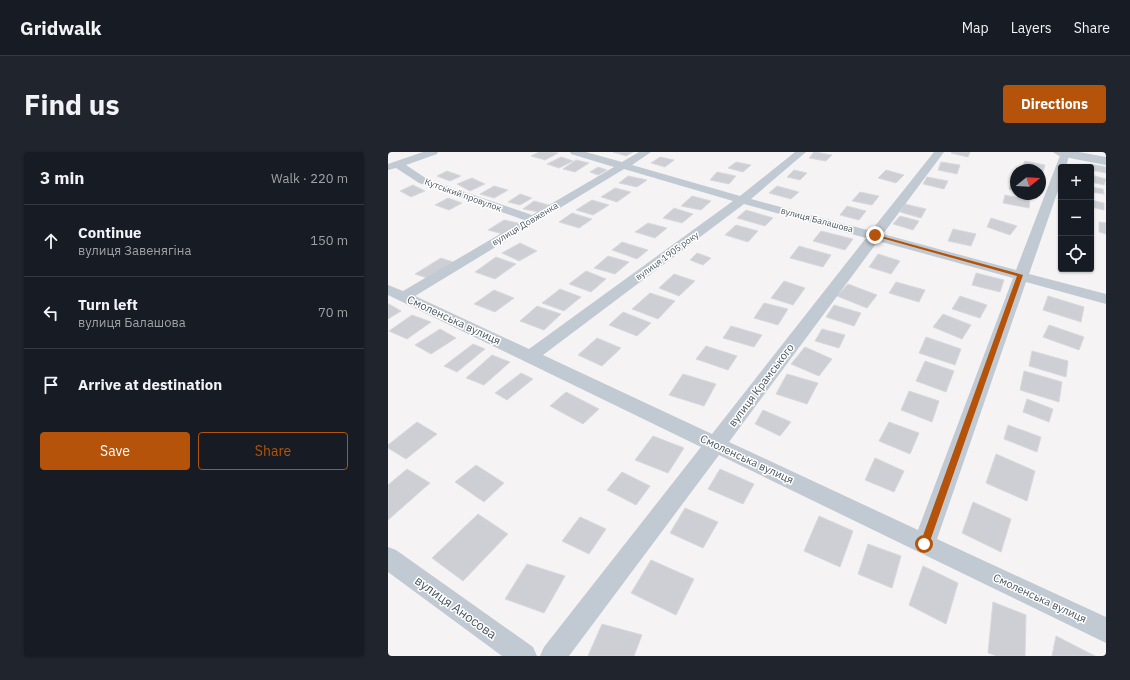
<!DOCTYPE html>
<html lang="en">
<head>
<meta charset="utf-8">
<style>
  :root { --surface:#171b24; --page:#20242c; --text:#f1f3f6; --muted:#9ea1a6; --line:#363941; --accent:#b45309 }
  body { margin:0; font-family:"IBM Plex Sans",sans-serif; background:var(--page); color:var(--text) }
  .controls { position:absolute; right:12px; top:12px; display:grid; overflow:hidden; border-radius:4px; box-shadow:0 1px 3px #0004 }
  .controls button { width:36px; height:36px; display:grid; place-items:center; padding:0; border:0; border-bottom:1px solid var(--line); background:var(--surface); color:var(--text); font:20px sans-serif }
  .compass { position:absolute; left:622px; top:12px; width:36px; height:36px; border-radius:50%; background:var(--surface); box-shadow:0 1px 3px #0004; rotate:72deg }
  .stop { position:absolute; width:12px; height:12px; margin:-9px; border:3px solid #b45309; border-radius:50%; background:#fff }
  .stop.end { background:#b45309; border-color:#fff; box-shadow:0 1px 4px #0008 }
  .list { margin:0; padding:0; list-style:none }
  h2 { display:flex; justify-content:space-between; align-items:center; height:52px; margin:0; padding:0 16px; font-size:17px }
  h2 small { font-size:13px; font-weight:400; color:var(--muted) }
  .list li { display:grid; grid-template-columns:26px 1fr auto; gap:12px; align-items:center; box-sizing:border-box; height:72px; padding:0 16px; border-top:1px solid var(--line) }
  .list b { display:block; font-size:15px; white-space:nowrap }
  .list p { margin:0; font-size:13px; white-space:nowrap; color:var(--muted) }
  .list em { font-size:13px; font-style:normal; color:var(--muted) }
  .actions { display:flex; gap:8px; padding:12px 16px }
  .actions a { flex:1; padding:9px 0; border:1px solid var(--accent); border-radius:4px; text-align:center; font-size:14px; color:var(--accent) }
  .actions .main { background:var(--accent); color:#fff }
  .icon { flex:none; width:22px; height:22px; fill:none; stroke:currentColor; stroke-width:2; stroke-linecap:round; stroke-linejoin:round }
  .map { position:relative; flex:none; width:718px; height:504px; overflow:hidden; border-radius:4px }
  header { display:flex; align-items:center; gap:24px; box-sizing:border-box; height:56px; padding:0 20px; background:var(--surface); border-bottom:1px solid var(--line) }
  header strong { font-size:19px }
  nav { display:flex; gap:22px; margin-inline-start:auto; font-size:14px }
  .intro { display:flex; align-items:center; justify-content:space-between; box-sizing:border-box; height:96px; padding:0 24px }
  h1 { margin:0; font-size:28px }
  .button { padding:10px 18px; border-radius:4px; background:var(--accent); color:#fff; font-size:14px; font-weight:700 }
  main { display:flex; gap:24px; padding:0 24px }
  aside { flex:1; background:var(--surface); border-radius:4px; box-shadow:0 1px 3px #0004 }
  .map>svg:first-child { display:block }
  .building { fill:#cdcfd5; stroke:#d7d9de }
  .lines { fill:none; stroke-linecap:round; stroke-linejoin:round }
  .minor { fill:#c1cad2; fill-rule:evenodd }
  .tertiary { fill:#c1cad2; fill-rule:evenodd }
  .route { fill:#b45309 }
  .labels { text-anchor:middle; stroke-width:3; stroke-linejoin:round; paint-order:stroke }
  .far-street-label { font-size:9px; fill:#4a5661; stroke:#fff }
  .street-label { font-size:11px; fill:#4a5661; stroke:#fff }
  .near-street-label { font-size:13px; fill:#4a5661; stroke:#fff }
</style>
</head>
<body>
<header>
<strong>Gridwalk</strong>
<nav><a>Map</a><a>Layers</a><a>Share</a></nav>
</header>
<div class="intro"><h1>Find us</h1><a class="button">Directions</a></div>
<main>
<aside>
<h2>3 min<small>Walk · 220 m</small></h2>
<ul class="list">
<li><svg class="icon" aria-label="ahead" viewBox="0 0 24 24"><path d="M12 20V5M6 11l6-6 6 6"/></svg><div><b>Continue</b><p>вулиця Завенягіна</p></div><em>150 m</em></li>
<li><svg class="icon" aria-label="left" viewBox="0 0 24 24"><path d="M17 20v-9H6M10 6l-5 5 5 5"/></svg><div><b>Turn left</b><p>вулиця Балашова</p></div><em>70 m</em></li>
<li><svg class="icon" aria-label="arrive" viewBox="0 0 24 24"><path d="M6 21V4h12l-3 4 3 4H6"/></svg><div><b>Arrive at destination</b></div></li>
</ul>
<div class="actions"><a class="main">Save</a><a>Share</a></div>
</aside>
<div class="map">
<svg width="718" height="504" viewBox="0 0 718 504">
  <rect width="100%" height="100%" fill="#f5f3f3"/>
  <path class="building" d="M151,0H164L170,1L157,8L143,4Z
    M225,0H245L238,4Z
    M426,0H427L444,3L438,9L421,6Z
    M564,0H582L580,5L563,1Z
    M173,5L185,9L171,16L159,12Z
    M272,5L286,8L277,15L263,11Z
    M188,8L201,11L187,20L175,17Z
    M637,9L657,13L655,20L634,15Z
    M348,10L363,13L355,20L340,16Z
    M553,10L572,13L569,22L550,18Z
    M702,12L718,15V21L703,18Z
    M210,15L219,18L210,23L202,20Z
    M406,18L419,21L412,28L399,25Z
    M498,18L516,23L508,31L490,26Z
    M59,19L73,24L62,29L49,24Z
    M329,20L348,24L341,32L322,28Z
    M703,23L718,27L716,33L703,30Z
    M240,24L259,28L249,35L231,31Z
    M539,25L560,29L556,37L535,32Z
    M84,26L97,32L82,39L69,32Z
    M624,30L628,31V39L621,37Z
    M25,33L37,39L23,45L12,39Z
    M106,34L120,38L106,46L92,42Z
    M389,34L411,40L403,47L381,41Z
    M703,35L715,37L716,42L703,40Z
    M227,36L243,40L229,50L213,45Z
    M472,40L491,44L484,53L464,49Z
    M132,42L144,46L132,53L120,50Z
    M617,43L642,48L641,56L615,51Z
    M304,44L323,49L313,58L293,54Z
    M60,46L74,51L61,58L47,53Z
    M204,48L221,53L205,63L188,58Z
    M703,48L716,51V58L703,55Z
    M146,49L161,53L151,60L135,57Z
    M517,52L538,57L533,66L512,60Z
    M459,54L478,59L471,68L452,63Z
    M286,56L305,62L294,71L275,66Z
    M358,58L385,66L377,74L349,66Z
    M184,61L204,67L191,76L171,70Z
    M512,64L531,69L525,78L505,72Z
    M603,66L629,74L622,83L599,75Z
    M116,68L130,71L115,82L100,78Z
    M711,70L718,71V82L711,80Z
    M260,71L279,76L267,86L247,80Z
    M348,73L370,79L360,90L337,83Z
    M565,77L588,82L583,94L560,89Z
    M433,79L465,87L457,98L425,89Z
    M234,90L260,98L249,107L224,98Z
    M132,91L149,99L131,109L114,101Z
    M411,94L443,103L435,115L402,106Z
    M309,101L323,106L315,113L302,108Z
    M490,102L512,109L503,122L481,115Z
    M220,104L241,110L227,122L206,116Z
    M108,105L128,112L107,127L87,120Z
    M53,106L65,110L39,126L27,122Z
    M198,119L218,127L203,140L181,132Z
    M588,121L616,128L612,140L584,133Z
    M286,122L307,129L291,144L271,136Z
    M396,129L417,136L405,153L383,146Z
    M508,130L537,138L531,150L501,141Z
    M460,132L489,143L479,156L449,144Z
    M172,137L193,145L176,159L154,151Z
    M106,138L126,146L107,160L86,152Z
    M262,141L287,149L270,167L244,157Z
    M572,144L599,153L592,166L564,157Z
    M660,144L696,155L693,170L655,158Z
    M376,151L400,157L390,173L366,166Z
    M0,152H1L13,159L0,167Z
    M446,153L473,161L466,174L438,165Z
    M149,154L173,162L156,178L132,169Z
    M235,160L263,171L249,184L221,173Z
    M555,162L583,173L574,187L545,175Z
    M24,163L43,170L19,187L1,179Z
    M661,173L696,185L691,198L655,185Z
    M343,174L374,183L366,195L335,186Z
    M52,177L68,186L43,202L27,193Z
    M434,177L457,183L451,196L427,189Z
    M538,185L573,197L567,213L531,201Z
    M209,186L233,196L214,214L190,203Z
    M85,192L97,197L69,220L56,214Z
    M318,194L349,204L340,218L308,207Z
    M417,195L444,207L431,224L403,212Z
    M644,199L680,209L678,225L641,214Z
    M104,203L122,210L96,233L78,226Z
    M537,209L566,219L558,240L528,229Z
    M636,219L674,230L671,250L632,238Z
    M133,221L145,227L119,248L107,241Z
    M295,222L328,232L316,254L281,243Z
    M399,222L430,231L419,252L388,242Z
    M521,239L551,249L544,270L513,258Z
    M178,240L211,257L195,272L162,254Z
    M639,247L665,257L661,270L635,260Z
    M375,258L403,270L392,284L367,272Z
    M29,270L49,282L18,307L0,296V293Z
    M501,270L531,281L522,302L491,289Z
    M620,273L653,285L649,300L616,287Z
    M265,284L296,296L280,321L247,308Z
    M608,302L647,319L639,349L598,331Z
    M487,306L516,319L506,340L477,328Z
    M88,313L116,331L96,350L67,330Z
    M19,317L42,331L0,368V333Z
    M332,317L366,332L355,352L320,337Z
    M234,320L262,334L248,353L219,338Z
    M585,350L623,367L613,400L574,381Z
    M297,356L330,370L315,396L282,381Z
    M90,362L120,382L75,429L44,406Z
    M431,364L465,379L452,415L416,399Z
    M192,365L218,377L201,402L174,389Z
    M480,392L513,404L504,436L470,422Z
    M263,408L306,427L288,463L243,441Z
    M139,412L177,424L156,461L117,447Z
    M535,414L570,431L558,472L521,453Z
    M605,450L638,463L637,504H609L600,501Z
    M214,472L254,483L246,504H200Z
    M668,484L707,504H664Z"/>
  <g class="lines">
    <path class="minor" d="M35,0H50L49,2L18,13L39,27L144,63L226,15L183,2L182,0H198L234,10L251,0H263L244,13L352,44L407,0H418L363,47L483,79L546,0H556L495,82L628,118L673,1L682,0L678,15H673V30L641,122L718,142V152L638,130L549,387L718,465V491L331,303L181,504H152L156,495L313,295L0,143V133L15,139L136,68L31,31L8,16L0,18V12ZM236,17L345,49L141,197L27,144ZM356,52L478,86L324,282L155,203ZM490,89L625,126L530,378L341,290Z
      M0,395L8,398L145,495L149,504H114L0,420Z"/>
    <path class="tertiary" d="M665,0H691L718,5V13L671,4Z"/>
  </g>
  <path class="route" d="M486,82L635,123L541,392L536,395L532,392L629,124L486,84Z"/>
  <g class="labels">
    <g class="far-street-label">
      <text transform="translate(75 43) rotate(20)" y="3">Кутський провулок</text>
      <text transform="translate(429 68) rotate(15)" y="3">вулиця Балашова</text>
      <text transform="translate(137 72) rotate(-31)" y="3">вулиця Довженка</text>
      <text transform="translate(279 104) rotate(-36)" y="3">вулиця 1905 року</text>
    </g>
    <g class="street-label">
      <text transform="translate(66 168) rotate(25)" y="4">Смоленська вулиця</text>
      <text transform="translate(373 233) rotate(-53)" y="4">вулиця Крамського</text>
      <text transform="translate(359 307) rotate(25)" y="4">Смоленська вулиця</text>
      <text transform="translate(652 446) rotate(25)" y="4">Смоленська вулиця</text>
    </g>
    <g class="near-street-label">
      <text transform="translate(68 455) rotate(36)" y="5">вулиця Аносова</text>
    </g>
  </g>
</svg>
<div class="controls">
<button>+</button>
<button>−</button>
<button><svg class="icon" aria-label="locate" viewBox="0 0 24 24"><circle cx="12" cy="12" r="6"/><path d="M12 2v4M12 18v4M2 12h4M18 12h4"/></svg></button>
</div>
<svg class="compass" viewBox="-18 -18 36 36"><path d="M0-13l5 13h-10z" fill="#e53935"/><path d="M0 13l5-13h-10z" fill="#9ea1a6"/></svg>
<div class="stop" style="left:536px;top:392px"></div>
<div class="stop end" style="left:487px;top:83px"></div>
</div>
</main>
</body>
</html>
